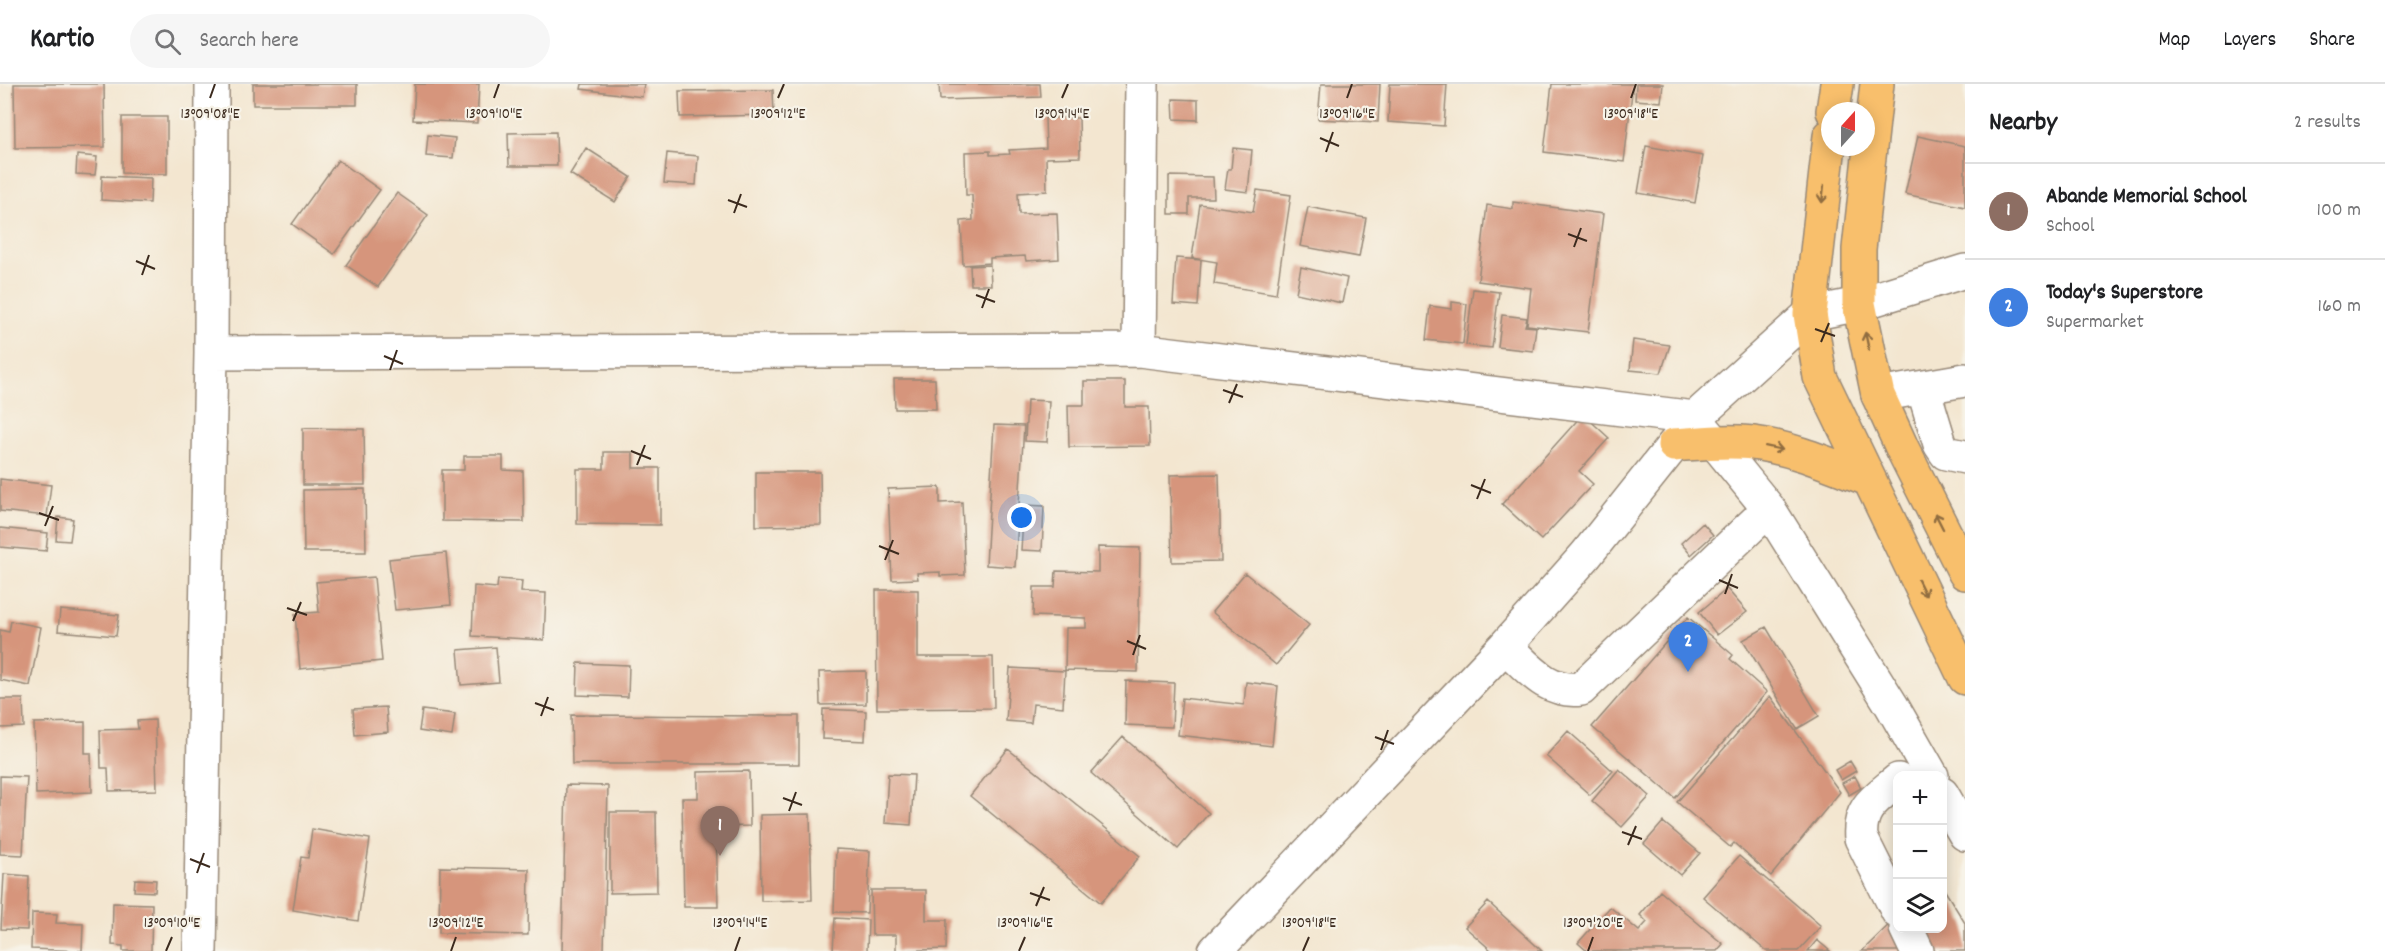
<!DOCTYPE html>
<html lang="en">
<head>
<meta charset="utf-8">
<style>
  :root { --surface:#fff; --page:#f6f6f6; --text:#202124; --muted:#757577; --line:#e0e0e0; --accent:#ea580c }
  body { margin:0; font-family:Dekko,sans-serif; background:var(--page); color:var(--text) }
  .controls { position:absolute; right:18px; bottom:18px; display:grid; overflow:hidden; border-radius:12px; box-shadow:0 3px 15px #0003 }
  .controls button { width:54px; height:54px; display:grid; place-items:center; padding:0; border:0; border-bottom:2px solid var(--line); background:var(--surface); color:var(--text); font:30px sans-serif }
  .compass { position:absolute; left:1821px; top:18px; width:54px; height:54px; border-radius:50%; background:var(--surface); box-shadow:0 3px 15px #0003; rotate:21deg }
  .you { position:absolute; left:1022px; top:434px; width:21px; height:21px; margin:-15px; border:4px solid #fff; border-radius:50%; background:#1a73e8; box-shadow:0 0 0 9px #1a73e833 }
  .badge { display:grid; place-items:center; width:39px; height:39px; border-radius:50%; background:var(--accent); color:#fff; font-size:20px; font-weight:700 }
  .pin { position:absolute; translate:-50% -50px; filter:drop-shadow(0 2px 3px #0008) }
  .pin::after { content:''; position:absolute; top:32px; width:21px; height:18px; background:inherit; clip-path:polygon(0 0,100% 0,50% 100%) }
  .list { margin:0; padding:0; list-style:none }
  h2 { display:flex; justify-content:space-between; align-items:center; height:78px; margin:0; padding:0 24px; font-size:26px }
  h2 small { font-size:20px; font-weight:400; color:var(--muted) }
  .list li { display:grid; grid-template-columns:39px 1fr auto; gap:18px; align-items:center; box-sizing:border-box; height:96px; padding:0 24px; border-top:2px solid var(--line) }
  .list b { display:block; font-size:22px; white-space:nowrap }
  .list p { margin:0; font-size:20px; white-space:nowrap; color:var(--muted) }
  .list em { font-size:20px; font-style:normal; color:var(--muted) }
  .icon { flex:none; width:33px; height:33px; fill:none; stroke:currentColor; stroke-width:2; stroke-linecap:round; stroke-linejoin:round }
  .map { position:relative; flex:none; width:1965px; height:867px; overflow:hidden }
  header { display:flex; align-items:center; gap:36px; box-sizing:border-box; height:84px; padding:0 30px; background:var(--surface); border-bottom:2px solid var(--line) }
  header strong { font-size:28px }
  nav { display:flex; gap:33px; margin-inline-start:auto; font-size:21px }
  .search { width:420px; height:54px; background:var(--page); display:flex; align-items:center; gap:15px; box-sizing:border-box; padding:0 21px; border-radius:33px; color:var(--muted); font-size:22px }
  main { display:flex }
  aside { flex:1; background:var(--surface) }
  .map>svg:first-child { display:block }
  .building { fill:#d6957c }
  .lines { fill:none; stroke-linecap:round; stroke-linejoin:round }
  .minor-casing { stroke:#978877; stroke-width:36 }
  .major-casing { stroke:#978877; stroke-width:36 }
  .minor { stroke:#fff; stroke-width:33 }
  .major { stroke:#f8bf6c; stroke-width:33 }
  .oneway { stroke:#906d41 }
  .ticks { fill:none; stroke:#3b2a1e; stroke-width:2 }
  .ticks-label { font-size:15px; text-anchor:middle; fill:#3b2a1e; stroke:#f7f3e8; stroke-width:4.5; stroke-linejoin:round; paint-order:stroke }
</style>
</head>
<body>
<header>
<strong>Kartio</strong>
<div class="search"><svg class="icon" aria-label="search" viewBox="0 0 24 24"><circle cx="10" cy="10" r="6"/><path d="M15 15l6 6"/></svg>Search here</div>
<nav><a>Map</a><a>Layers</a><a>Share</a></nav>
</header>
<main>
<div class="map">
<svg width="1965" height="867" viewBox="0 0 1965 867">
  <rect width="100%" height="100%" fill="#f7f3e8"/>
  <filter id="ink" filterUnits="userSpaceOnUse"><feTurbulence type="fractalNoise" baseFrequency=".0167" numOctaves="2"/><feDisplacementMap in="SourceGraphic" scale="12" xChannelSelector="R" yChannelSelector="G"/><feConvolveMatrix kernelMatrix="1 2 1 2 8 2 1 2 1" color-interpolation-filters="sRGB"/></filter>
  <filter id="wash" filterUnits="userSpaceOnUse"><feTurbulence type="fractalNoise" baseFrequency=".008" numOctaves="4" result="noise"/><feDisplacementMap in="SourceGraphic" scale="24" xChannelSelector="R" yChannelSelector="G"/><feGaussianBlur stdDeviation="1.35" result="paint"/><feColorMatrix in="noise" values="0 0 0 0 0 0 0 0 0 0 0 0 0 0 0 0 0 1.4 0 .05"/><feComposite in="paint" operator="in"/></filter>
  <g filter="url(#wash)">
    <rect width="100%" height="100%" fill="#f3e6d0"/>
    <g id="blocks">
      <path class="building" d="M14,0H104L105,63L15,64Z
        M253,0H357V21H253Z
        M415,0H479L477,39L413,36Z
        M582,0H644L642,13L581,5Z
        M939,0H1040L1041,13L940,16Z
        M1321,0H1380L1378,38L1318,35Z
        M1390,0H1447L1444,42L1388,38Z
        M1552,0H1633L1624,78L1544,68Z
        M1636,0H1663L1661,18L1635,16Z
        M773,6L774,31L680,33L679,7Z
        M1173,15L1198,16V36L1174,35Z
        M122,33H167V90L122,89Z
        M1045,34H1079L1080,73L1046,74L1047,107L1018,109L1019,130L1057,129L1059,175L1026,177L1025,172L990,174V179L963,181L961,137L973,136L972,111H966L965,68L990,67V71L1010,70L1009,66L1046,64Z
        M556,48L557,82H509L508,49Z
        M428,51L455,54L453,74L426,72Z
        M1918,52L1965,62V123L1905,110Z
        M1646,62L1703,72L1695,119L1638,109Z
        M586,64L631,93L615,118L570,90Z
        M1233,64L1252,66L1248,108L1225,105L1228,85H1231Z
        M667,69L698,72L696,101L664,99Z
        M77,71L97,73L95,91L76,90Z
        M338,76L380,106L334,170L292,140Z
        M102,92L151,94L150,119L101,116Z
        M1169,92L1213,93L1214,114H1189V130H1169Z
        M1257,106L1291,111L1276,210L1214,200L1217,178L1192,174L1200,120L1253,128Z
        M397,109L428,131L378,203L346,181Z
        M1513,118L1603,130L1588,248L1527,241L1531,204L1478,197L1487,121L1513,125Z
        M1308,123L1366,134L1359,173L1300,162Z
        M1176,174L1201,176L1198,222L1173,220Z
        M990,181L991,201H971L970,182Z
        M1301,183L1347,194L1342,219L1296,209Z
        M1473,205L1499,208L1492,264L1466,261Z
        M1452,218L1467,220L1463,260L1426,256L1430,222L1452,225Z
        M1502,231L1527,234L1525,242L1536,243L1533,267L1498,263Z
        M1633,256L1670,261L1661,289L1630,286Z
        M894,295H935L936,325H895Z
        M1084,297H1125V323H1149L1150,362L1069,363L1068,321H1084Z
        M1027,316L1049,317L1047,358L1025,357Z
        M1583,330L1609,354L1579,387L1593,400L1541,456L1502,420Z
        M994,341L1024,342L1015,483L986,481Z
        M303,344L364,345L365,401H303Z
        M604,368H633V384H660V441L577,440V385H604Z
        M464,372H503V386L523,387L524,438L442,437V386H464Z
        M756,388H820L821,441L756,442Z
        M1219,390L1221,477L1172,478L1170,391Z
        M0,395L51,401L47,432L0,427Z
        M940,403V419L962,418L965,491L940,492V488L917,489L918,495L892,496L888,405Z
        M365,405L366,468H304L303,406Z
        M1024,421L1044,422L1042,467L1021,466Z
        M58,433L73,435L70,457L56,456Z
        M1703,439L1713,451L1691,471L1681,459Z
        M0,444L48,449L46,467L0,463Z
        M1098,463L1140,464L1138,588L1065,586L1066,544H1086V534L1033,532L1034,503H1055L1056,487L1098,488Z
        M446,469L451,521L395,526L389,475Z
        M1245,489L1309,541L1276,581L1212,528Z
        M374,493L382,577L300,585L295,530L319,528L316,498Z
        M498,495L522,497L521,508L546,509L544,556L472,552L474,502L497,504Z
        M1727,505L1747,528L1717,551L1699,528Z
        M876,506H918V573H993L994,624L877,625Z
        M60,526L119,531L116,552L58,547Z
        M1688,533L1733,571L1730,575L1767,608L1675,714L1592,643Z
        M11,537L41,543L30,602L0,596V546L9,548Z
        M1766,543L1819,632L1797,645L1743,556Z
        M496,563L499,598L461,601L458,566Z
        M578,579L629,581L628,613L577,611Z
        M1010,584L1065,587L1063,623L1033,620L1031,639L1006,637Z
        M866,587V620L820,621L819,588Z
        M1126,597L1174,599L1172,643L1125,641Z
        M1246,598L1278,602L1272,662L1178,651L1182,614L1244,621Z
        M1770,612L1840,708L1771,792L1734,759L1730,763L1677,718Z
        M0,615H23L24,643L0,644Z
        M386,623L388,648L355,651L353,625Z
        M823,625L866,627L865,657L822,655Z
        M422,626L455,630L452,652L419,647Z
        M571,631L799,632V680H572Z
        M155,636L157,706L109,707L108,684H101L100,646L138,645L137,637Z
        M85,638V669H91L92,708L36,710L34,639Z
        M1568,647L1613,687L1590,711L1546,672Z
        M1123,653L1209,729L1178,765L1091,689Z
        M1008,665L1140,772L1101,819L970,712Z
        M1850,677L1856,687L1841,696L1835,686Z
        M1619,685L1650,712L1622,743L1592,717Z
        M749,687L750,742L716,743L718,823H684L682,714H698V688Z
        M888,690L914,691L911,741L885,739Z
        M0,692L27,693L23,771L0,770Z
        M1855,692L1861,704L1849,711L1842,699Z
        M566,701L608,702L604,867H562Z
        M610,728H656L657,808L610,809Z
        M810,730L812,816L761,817L760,731Z
        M1663,738L1700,769L1680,791L1644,760Z
        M312,745L370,755L358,837L293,826L301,773L308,774Z
        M836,765L870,767L867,829L834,828Z
        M1739,772L1821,842L1798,867H1766L1703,813Z
        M440,783L529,785L528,851L439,849Z
        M4,790L29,792L27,846L1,845Z
        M135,795L156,796L155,808L134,807Z
        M1942,802L1965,839V867H1862L1898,832V844H1942Z
        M871,806H926V836H947L946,865L896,867V851H872Z
        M1660,807L1723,860L1717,867H1587L1578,859L1610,823L1639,847L1647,838L1640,831Z
        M1488,818L1542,867H1492L1465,843Z
        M113,819L152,820L151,867H123V862L112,861Z
        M32,829L57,830L56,839L83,840L82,867L31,865Z
        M835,834L868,836L867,867H833Z
        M1817,856L1830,867H1808Z"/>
    </g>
  </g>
  <g filter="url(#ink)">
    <use href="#blocks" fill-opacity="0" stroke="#978877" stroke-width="1.5"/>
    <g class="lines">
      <g class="minor-casing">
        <path id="minor" d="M1139,266L1142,0
          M211,269L1139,266L1695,334L1769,425L1892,622L1932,692
          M1923,304L1940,360L1946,369L1965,373
          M1878,311L1965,296
          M1505,562C1529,584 1546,609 1581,605L1769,425
          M1898,696C1877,714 1858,723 1861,754L1898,828
          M1942,710L1965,750
          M1906,844L1917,867
          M200,867L211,269L212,0
          M1215,867L1505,562L1586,471L1695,334L1810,230L1859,220L1965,187"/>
      </g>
      <g class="major-casing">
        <path id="major" d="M1877,0L1859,165V220L1878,311L1903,366L1965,489
          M1833,27L1837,0
          M1830,52L1810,230L1820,293L1965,594
          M1674,361C1700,359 1727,356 1753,359C1793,364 1831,381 1868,395"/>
      </g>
      <use href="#minor" class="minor"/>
      <use href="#major" class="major"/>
    </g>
    <defs><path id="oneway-shaft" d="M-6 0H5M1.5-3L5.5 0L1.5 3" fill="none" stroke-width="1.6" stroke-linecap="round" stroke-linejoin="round" transform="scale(1.5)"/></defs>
    <g class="oneway">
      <use href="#oneway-shaft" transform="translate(1823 110) rotate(96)"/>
      <use href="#oneway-shaft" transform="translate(1867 257) rotate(-102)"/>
      <use href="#oneway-shaft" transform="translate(1774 364) rotate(12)"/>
      <use href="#oneway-shaft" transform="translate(1939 437) rotate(-117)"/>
      <use href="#oneway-shaft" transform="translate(1922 504) rotate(64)"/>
    </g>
  </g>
  <path class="ticks" d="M210,14L215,0M494,14L499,0M778,14L784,0M1062,14L1068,0M1347,14L1352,0M1631,14L1636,0M1320,54L1339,62M1326,68L1333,48M728,116L747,123M734,129L741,110M1568,150L1587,157M1574,163L1581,144M136,177L155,185M142,191L149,171M976,211L995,218M982,224L989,205M1815,245L1835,252M1821,258L1829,239M384,272L403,280M390,286L397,266M1223,306L1243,313M1229,319L1237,300M631,367L651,375M637,381L645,361M1471,401L1491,409M1477,415L1485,395M39,429L59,436M45,442L53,422M879,462L899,470M885,476L893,456M1719,496L1738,504M1725,510L1732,490M287,524L307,531M293,537L301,518M1127,557L1146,565M1133,571L1140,551M535,619L554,626M541,632L548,613M1375,653L1394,660M1381,666L1388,646M783,714L802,721M789,727L796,708M1622,748L1642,755M1628,761L1636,742M190,775L210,783M197,789L204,769M1030,809L1050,816M1036,822L1044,803M166,867L172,853M451,867L456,853M735,867L740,853M1019,867L1025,853M1303,867L1309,853M1588,867L1593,853"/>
  <g class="ticks-label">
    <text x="494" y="34">13°09'10"E</text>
    <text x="778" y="34">13°09'12"E</text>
    <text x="1631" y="34">13°09'18"E</text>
    <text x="210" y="34">13°09'08"E</text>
    <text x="1062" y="34">13°09'14"E</text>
    <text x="1347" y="34">13°09'16"E</text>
    <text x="172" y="843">13°09'10"E</text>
    <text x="456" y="843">13°09'12"E</text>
    <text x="740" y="843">13°09'14"E</text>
    <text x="1025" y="843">13°09'16"E</text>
    <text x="1309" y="843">13°09'18"E</text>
    <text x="1593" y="843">13°09'20"E</text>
  </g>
</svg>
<div class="controls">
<button>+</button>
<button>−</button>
<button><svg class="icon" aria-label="layers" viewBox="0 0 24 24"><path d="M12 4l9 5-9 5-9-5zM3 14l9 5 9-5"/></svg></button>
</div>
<svg class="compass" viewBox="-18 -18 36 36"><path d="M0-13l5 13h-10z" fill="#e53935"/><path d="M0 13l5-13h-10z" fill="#757577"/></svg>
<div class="you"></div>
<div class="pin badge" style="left:720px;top:772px;background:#8d6e63">1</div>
<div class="pin badge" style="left:1688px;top:588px;background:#3f7fe0">2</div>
</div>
<aside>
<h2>Nearby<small>2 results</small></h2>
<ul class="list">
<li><span class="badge" style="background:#8d6e63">1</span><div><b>Abande Memorial School</b><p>School</p></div><em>100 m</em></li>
<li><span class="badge" style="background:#3f7fe0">2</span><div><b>Today's Superstore</b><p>Supermarket</p></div><em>160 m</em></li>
</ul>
</aside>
</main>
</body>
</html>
